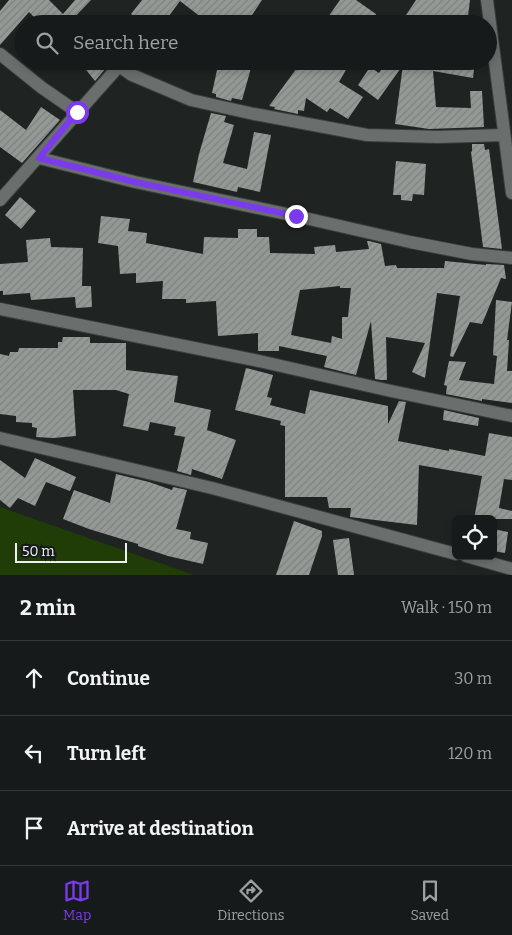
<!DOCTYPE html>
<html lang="en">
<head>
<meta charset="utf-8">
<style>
  :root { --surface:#171a1a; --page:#242727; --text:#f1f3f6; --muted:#9ea1a2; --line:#363839; --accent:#7c3aed }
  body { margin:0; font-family:Bitter,serif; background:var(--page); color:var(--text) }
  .controls { position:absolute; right:15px; bottom:15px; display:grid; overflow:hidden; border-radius:8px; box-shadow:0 2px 8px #0003 }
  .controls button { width:45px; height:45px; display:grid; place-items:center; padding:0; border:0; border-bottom:1px solid var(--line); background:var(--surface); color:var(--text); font:25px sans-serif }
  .scale { position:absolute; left:15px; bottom:12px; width:112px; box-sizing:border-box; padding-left:5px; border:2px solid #edf0f0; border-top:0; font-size:14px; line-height:18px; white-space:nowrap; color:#edf0f0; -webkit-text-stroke:4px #161a19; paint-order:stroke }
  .stop { position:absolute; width:15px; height:15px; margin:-11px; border:4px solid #7c3aed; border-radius:50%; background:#fff }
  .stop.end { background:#7c3aed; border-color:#fff; box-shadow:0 1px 5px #0008 }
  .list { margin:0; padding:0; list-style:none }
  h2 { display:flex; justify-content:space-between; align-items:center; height:65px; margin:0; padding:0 20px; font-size:21px }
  h2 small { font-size:16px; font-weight:400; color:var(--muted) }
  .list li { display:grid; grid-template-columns:32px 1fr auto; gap:15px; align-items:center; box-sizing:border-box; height:75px; padding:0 20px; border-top:1px solid var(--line) }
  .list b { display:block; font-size:19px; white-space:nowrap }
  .list em { font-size:16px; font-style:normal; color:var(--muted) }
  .icon { flex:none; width:28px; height:28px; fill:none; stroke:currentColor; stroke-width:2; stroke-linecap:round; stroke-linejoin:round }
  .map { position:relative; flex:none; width:512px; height:575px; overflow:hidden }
  .search { position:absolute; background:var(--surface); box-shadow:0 2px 8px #0003; left:15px; right:15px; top:15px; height:55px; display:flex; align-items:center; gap:12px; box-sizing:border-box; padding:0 18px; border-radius:28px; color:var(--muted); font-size:19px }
  .sheet { height:290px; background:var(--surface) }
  nav { display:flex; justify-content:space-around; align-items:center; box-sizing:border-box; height:70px; border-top:1px solid var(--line); background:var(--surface); font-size:14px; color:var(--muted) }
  nav a { display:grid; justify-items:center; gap:2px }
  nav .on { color:var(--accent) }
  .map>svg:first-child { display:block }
  .green { fill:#203d07 }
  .building { fill:url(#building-hatch); fill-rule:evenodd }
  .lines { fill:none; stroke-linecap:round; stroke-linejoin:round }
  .minor-casing { stroke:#3b3e3e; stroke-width:14 }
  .minor { stroke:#6a6f6e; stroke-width:12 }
  .route { stroke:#7c3aed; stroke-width:6 }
</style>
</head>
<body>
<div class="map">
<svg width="512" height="575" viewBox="0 0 512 575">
  <defs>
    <pattern id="building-hatch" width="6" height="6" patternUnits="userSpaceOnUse" patternTransform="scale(1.25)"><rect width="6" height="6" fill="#959996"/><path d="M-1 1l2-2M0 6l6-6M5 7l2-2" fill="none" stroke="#7e817f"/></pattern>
  </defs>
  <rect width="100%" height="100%" fill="#1f2322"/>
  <path class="green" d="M0,507L194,575H0Z"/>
  <path class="building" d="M9,0H49L63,14L75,0H91L71,21L74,24H41L29,12L0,45V11Z
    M142,0H262L246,24H210L180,1L163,24H145L131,14Z
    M340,0H356L376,14V18L373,24H364L353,17L347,24H323Z
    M416,0H470L467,24H400Z
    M79,61H101L106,68L95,81Z
    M202,61H253L242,100L232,98L231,101L216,97V94L212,93L217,70Z
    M302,61H351L339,82L363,97L348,119L330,108L327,112L306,98L304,111L298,110V114L274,109L275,107L269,106Z
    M387,61H475L473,78L433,71L436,107L471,108L470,91H482L484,127L429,129L395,124L403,65L378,100L358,85L370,67L379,73Z
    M41,107L60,120L22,163L0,147V110L26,130Z
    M211,113L226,116L224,122L234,125L223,163L247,169L254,132L271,135L260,192L238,187L237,192L193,182L199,154Z
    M472,144H484L485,150L489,149L502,249L483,247L471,152L472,151Z
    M396,161L426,164L424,195L413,194L412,201L401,200V195H393Z
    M20,197L36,211L21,229L5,215Z
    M101,216L130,219L128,231L147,233L146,243L203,254L204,237L238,238V229H257V237H269L270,253L315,254L314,247L335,245L336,252L369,249L367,241H369L381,244L385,266L396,265L397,268H444L445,261L486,265V264L504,265L506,279L501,278L482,324L470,322L453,357L450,356L460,296L437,293L425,378L412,372L425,343L386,337L387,380H381L375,379L371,321L356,375L324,367L327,356L279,346V351H258V333L218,336L216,301L186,303V299H162L163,281L136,283V273L120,274L118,246L98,243ZM340,286V288H351L348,317H342V339L332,336L331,343L291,335L300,290Z
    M50,238L51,247L83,248L82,286H91L92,307L76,308L75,297L31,300L30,293L3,295V291H0V264L28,262L26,240Z
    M496,300L512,302L507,340H509L507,371H512V403L482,399V401L446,394L447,386L444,385L449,361L466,362L459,380L494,384L497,356L493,355Z
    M63,337H90V343H126V370L178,376L174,402L211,410L207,430L236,440L222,479L192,469L191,475L177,471L185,437L174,435L176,427L150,422L148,431L123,426L129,394L116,390H73L76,436L53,438L36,437L37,428L32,427V423L16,422V416L0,414V354L9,356L10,352H18L19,348H58V342H62Z
    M246,368L273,375L267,397L272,398L270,405L305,414L310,390L388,406V424L399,401L406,402L398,441L449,451V449L485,456L489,433L512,437V480L504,479L499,508L512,511V519H474L482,476L419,465L417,525L350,517L351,508H329L327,497H285V426L280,425L281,421L235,410Z
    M444,410L479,418L478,426L443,420Z
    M35,458L76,477L70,491L46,482L35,506L18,498L10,508L0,500V460L25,478Z
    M116,474L149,482L172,490L173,487L187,490L176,529L191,532L190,539L208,543L203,564L168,556L138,546V544L89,529L63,519L74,490L110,503Z
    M294,521L322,531V536L309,575H276Z
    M493,529L508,532L505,553L493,551Z
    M349,538L354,575H338L333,540Z"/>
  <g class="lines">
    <g class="minor-casing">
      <path id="minor" d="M487,0L512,193
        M86,22L89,24
        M0,54L41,87L77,112
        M117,61L119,66L132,75L191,100L254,114L367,135L438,137L504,135
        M39,158L135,182L296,216L410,242L472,254L512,258
        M0,200L119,66
        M0,309L259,361L391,391L512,416
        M0,438L212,488L456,554
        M466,556L512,569"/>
    </g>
    <use href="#minor" class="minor"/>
  </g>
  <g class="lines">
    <path class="route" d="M77,112L39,158L135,182L296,216"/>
  </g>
</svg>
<div class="controls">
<button><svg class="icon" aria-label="locate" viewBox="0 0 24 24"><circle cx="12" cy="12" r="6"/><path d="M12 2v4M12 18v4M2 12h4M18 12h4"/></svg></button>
</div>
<div class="scale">50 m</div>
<div class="stop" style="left:77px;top:112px"></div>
<div class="stop end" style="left:296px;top:216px"></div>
<div class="search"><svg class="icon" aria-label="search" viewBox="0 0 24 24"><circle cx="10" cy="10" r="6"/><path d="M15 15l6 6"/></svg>Search here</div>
</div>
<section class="sheet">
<h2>2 min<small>Walk · 150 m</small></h2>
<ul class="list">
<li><svg class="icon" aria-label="ahead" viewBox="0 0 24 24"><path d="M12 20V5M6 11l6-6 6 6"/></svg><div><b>Continue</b></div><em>30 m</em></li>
<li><svg class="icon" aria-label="left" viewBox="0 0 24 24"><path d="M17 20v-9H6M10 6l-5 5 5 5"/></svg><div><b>Turn left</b></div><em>120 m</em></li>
<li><svg class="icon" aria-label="arrive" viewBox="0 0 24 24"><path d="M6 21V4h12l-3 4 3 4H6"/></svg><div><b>Arrive at destination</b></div></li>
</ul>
</section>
<nav>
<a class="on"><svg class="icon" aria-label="map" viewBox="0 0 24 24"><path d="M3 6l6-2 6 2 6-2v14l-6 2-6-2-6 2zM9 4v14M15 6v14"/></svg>Map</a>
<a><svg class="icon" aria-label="directions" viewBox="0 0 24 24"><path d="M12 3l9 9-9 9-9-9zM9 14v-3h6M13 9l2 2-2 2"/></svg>Directions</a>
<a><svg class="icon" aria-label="saved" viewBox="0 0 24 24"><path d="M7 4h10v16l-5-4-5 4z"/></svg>Saved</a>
</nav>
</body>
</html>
